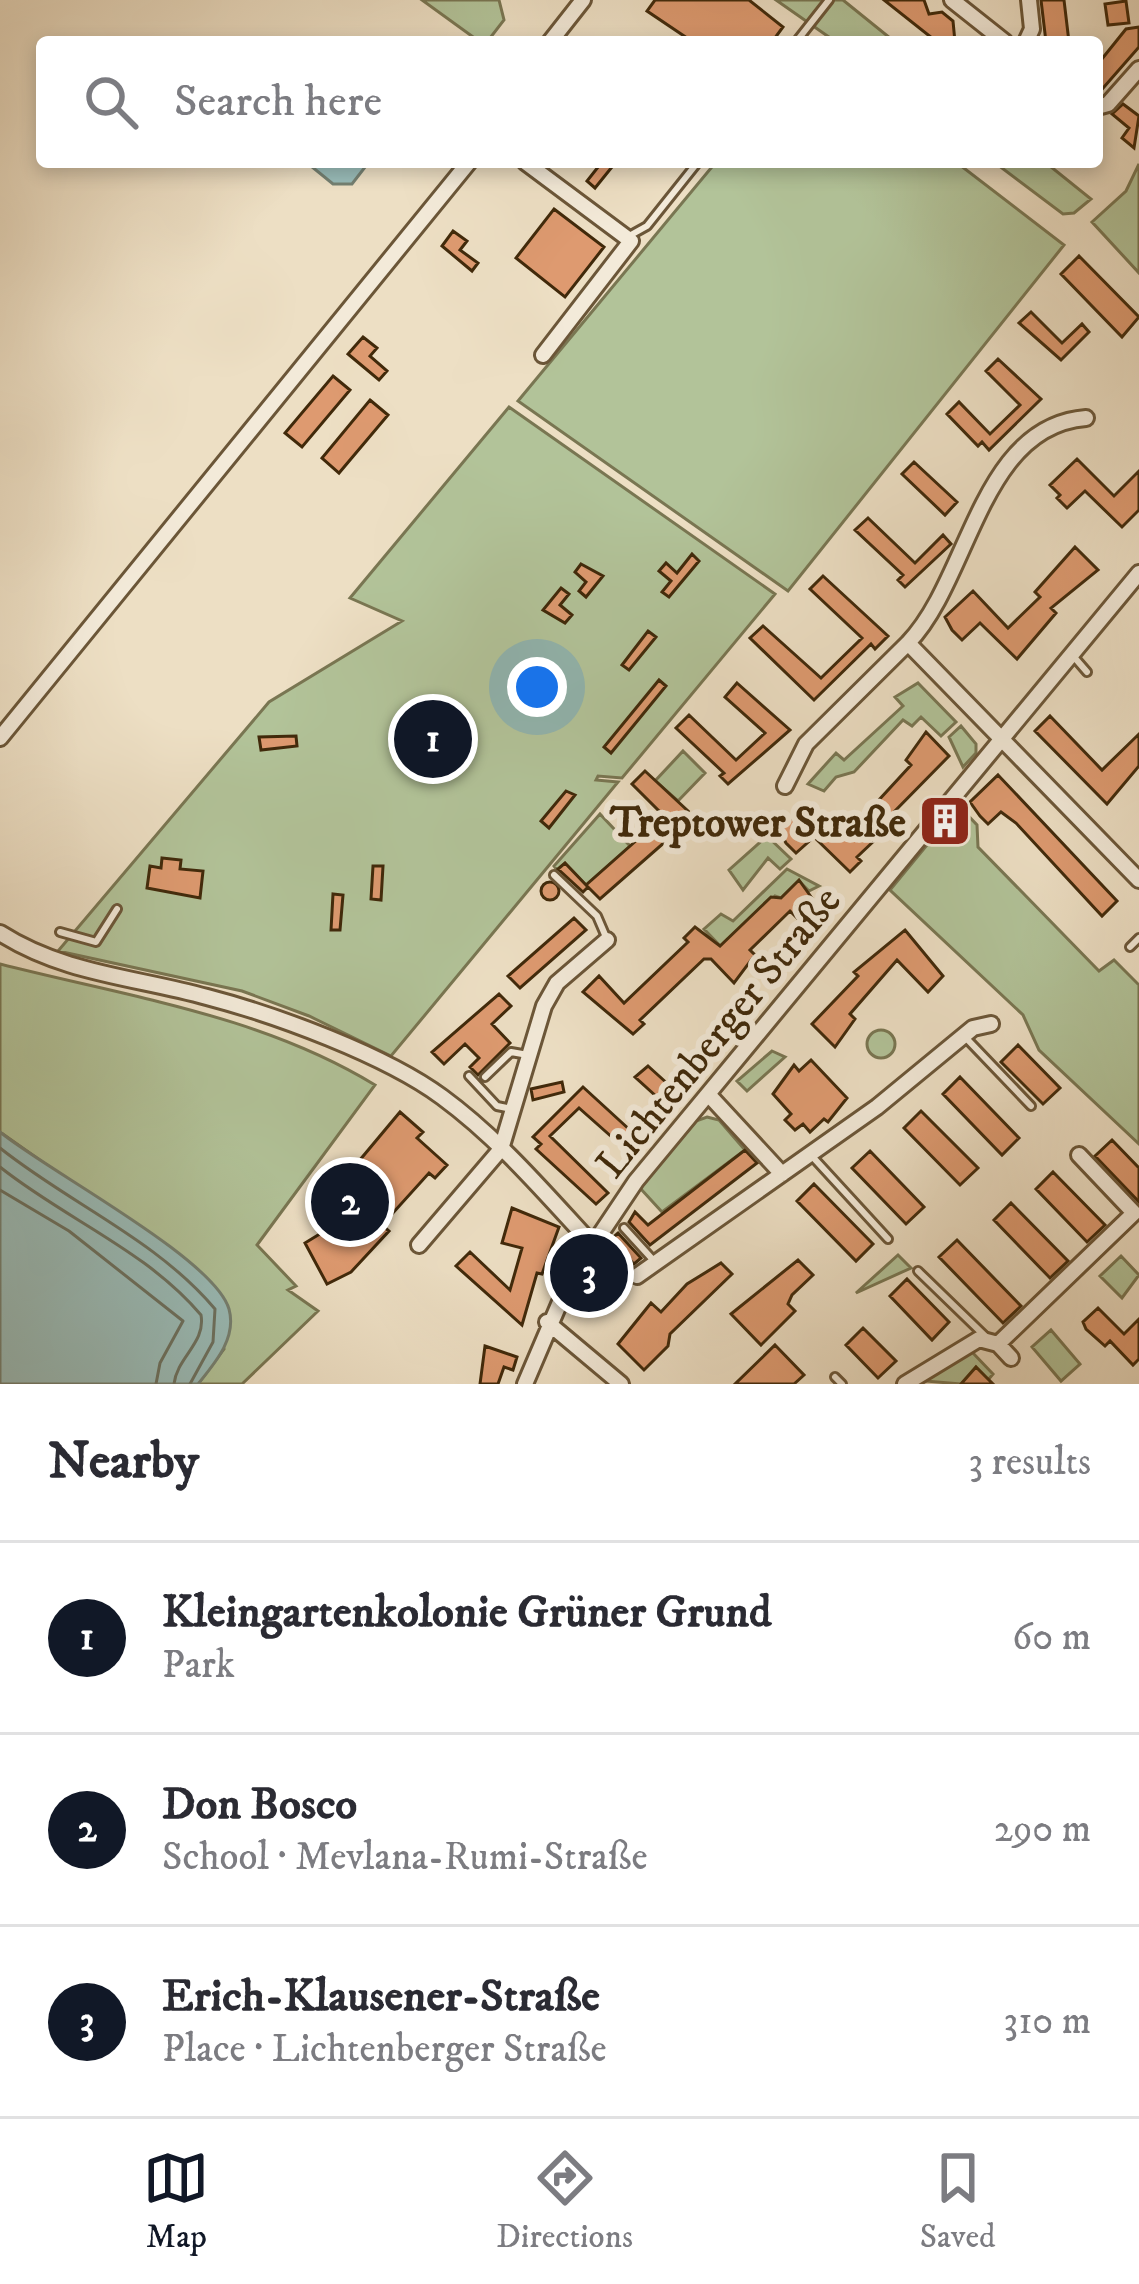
<!DOCTYPE html>
<html lang="en">
<head>
<meta charset="utf-8">
<style>
  :root { --surface:#fff; --page:#f7f7f7; --text:#2b2b33; --muted:#7c7c81; --line:#e1e1e2; --accent:#111827 }
  body { margin:0; font-family:"IM FELL DW Pica",serif; background:var(--page); color:var(--text) }
  .you { position:absolute; left:537px; top:687px; width:42px; height:42px; margin:-30px; border:9px solid #fff; border-radius:50%; background:#1a73e8; box-shadow:0 0 0 18px #1a73e833 }
  .badge { display:grid; place-items:center; width:78px; height:78px; border-radius:50%; background:var(--accent); color:#fff; font-size:39px; font-weight:700 }
  .pin { position:absolute; translate:-50% -50%; border:6px solid #fff; box-shadow:0 3px 12px #0006 }
  .list { margin:0; padding:0; list-style:none }
  h2 { display:flex; justify-content:space-between; align-items:center; height:156px; margin:0; padding:0 48px; font-size:51px }
  h2 small { font-size:39px; font-weight:400; color:var(--muted) }
  .list li { display:grid; grid-template-columns:78px 1fr auto; gap:36px; align-items:center; box-sizing:border-box; height:192px; padding:0 48px; border-top:3px solid var(--line) }
  .list b { display:block; font-size:45px; white-space:nowrap }
  .list p { margin:0; font-size:39px; white-space:nowrap; color:var(--muted) }
  .list em { font-size:39px; font-style:normal; color:var(--muted) }
  .icon { flex:none; width:66px; height:66px; fill:none; stroke:currentColor; stroke-width:2; stroke-linecap:round; stroke-linejoin:round }
  .map { position:relative; flex:none; width:1139px; height:1384px; overflow:hidden }
  .search { position:absolute; background:var(--surface); box-shadow:0 6px 18px #0003; left:36px; right:36px; top:36px; height:132px; display:flex; align-items:center; gap:30px; box-sizing:border-box; padding:0 42px; border-radius:12px; color:var(--muted); font-size:45px }
  .sheet { height:732px; background:var(--surface) }
  nav { display:flex; justify-content:space-around; align-items:center; box-sizing:border-box; height:168px; border-top:3px solid var(--line); background:var(--surface); font-size:33px; color:var(--muted) }
  nav a { display:grid; justify-items:center; gap:6px }
  nav .on { color:var(--accent) }
  .map>svg:first-child { display:block }
  .green { fill:#b2c399; stroke:#797652; stroke-width:3 }
  .water { fill:#9abcb8; stroke:#768172; stroke-width:3 }
  .lines { fill:none; stroke-linecap:round; stroke-linejoin:round }
  .shore { stroke:#6d7261; stroke-width:3 }
  .building { fill:#de9a70; stroke:#40290a; stroke-width:3 }
  .service-casing { stroke:#6b5638; stroke-width:12 }
  .minor-casing { stroke:#6b5638; stroke-width:20 }
  .service { stroke:#f3ead9; stroke-width:6 }
  .minor { stroke:#f3ead9; stroke-width:14 }
  .labels { text-anchor:middle; stroke-width:12; stroke-linejoin:round; paint-order:stroke }
  .poi-label { font-size:42px; font-weight:bold; fill:#40290a; stroke:#f3ead9; text-anchor:end }
  .street-label { font-size:42px; fill:#40290a; stroke:#f3ead9 }
</style>
</head>
<body>
<div class="map">
<svg width="1139" height="1384" viewBox="0 0 1139 1384">
  <rect width="100%" height="100%" fill="#eddfc4"/>
  <filter id="stains"><feTurbulence type="fractalNoise" baseFrequency=".00167" numOctaves="4"/><feColorMatrix values="0 0 0 0 .2 0 0 0 0 .09 0 0 0 0 .02 0 0 0 .5 -.17"/></filter>
  <radialGradient id="worn" r=".72"><stop offset=".6" stop-color="#630" stop-opacity="0"/><stop offset="1" stop-color="#630" stop-opacity=".3"/></radialGradient>
  <path class="green" d="M422,0H499L504,20L487,42H480Z
    M776,0H843L895,42H836Z
    M716,162H956L1064,245L788,591L518,401Z
    M994,162H1045L1091,199L1074,213L1063,214Z
    M1139,164V273L1092,222L1126,191Z
    M509,407L775,594L622,778L598,776L596,780L618,782L391,1056L309,1016L242,991L58,951L269,702L402,621L350,598Z
    M918,683L956,722L941,736L921,717L912,726L903,720L854,772L836,777L824,791L808,784L836,753L844,760L903,706L895,697Z
    M961,726L976,744V753L963,767L949,737Z
    M683,751L705,773L678,801L655,781Z
    M959,806L977,825L978,847L1099,971L1114,960L1139,985V1144L1039,1050L1023,1015L890,890Z
    M600,814L630,846L586,885L565,863L557,870L554,866Z
    M767,836L791,859L780,869L768,858L743,890L729,870Z
    M787,869L819,886L809,891L799,881L781,898L775,896L725,951L704,929L721,914L733,921Z
    M0,964C129,997 260,1015 375,1085L257,1245L296,1286L288,1290L318,1311L242,1384H198L224,1349L201,1274L0,1132Z
    M867 1044a14 14 0 1 1 28 0a14 14 0 1 1-28 0Z
    M772,1051L785,1057L747,1091L737,1081Z
    M707,1117L719,1120L745,1150L662,1212L640,1188L696,1121Z
    M898,1255L911,1268L856,1293Z
    M1121,1256L1139,1275L1122,1298L1100,1276Z
    M1051,1330L1080,1364L1061,1381L1032,1347Z
    M972,1352L993,1374L988,1380L976,1367L961,1384L925,1381Z"/>
  <path class="water" d="M306,162H369L352,184H333Z
    M0,1132C46,1170 214,1258 229,1309C237,1338 215,1363 198,1384H0Z"/>
  <g class="lines">
    <path class="shore" d="M0,1148C70,1204 156,1239 215,1309L213,1342L190,1384
      M0,1167C65,1219 146,1250 201,1315C206,1343 177,1357 174,1384
      M0,1190L69,1231L183,1321L160,1363L156,1384"/>
  </g>
  <path class="building" d="M655,0H749L783,27L772,42H693L647,11Z
    M884,0H924L929,14L942,12L953,21L955,42H937Z
    M1041,0H1064L1069,42H1046Z
    M1126,1L1129,23L1108,25L1105,4Z
    M1139,27V47L1097,95V65L1126,29Z
    M1123,104L1139,116L1134,148L1122,138L1129,128L1112,114Z
    M602,162H616L595,188L587,181Z
    M554,209L604,247L565,297L516,258Z
    M453,231L467,241L460,250L478,263L472,271L442,246Z
    M1079,256L1139,317L1122,337L1061,274Z
    M1031,312L1062,343L1082,324L1089,332L1061,360L1019,323Z
    M363,337L377,348L370,356L387,371L379,380L348,354Z
    M998,359L1041,399L989,450L982,442L978,446L947,414L959,402L990,434L1020,405L986,371Z
    M333,376L350,390L302,447L285,433Z
    M370,400L388,415L339,473L322,458Z
    M1077,459L1114,496L1139,471V510L1122,527L1085,491L1067,508L1057,498L1060,495L1050,485Z
    M914,462L957,502L945,515L902,474Z
    M868,518L915,563L943,535L951,544L905,587L898,580L903,575L855,530Z
    M1075,547L1098,570L1051,608L1056,613L1017,659L980,623L962,640L952,630L945,617L973,591L1008,628L1040,597L1035,592Z
    M692,554L699,561L669,597L662,592L671,581L659,571L666,563L677,573Z
    M581,564L603,576L586,597L579,591L586,582L575,572Z
    M823,576L888,636L875,649L871,644L814,700L750,638L763,626L821,678L862,638L810,589Z
    M561,588L569,594L560,605L572,615L565,623L543,610Z
    M648,631L656,637L629,670L622,665Z
    M659,680L666,686L611,753L604,747Z
    M737,683L790,730L728,784L720,776L724,773L676,728L689,715L736,760L765,733L725,697Z
    M446,707L454,713L436,735L428,728Z
    M1050,716L1102,770L1139,734V766L1107,804L1035,731Z
    M926,732L949,756L890,816L895,821L857,857L861,861L850,872L814,837L796,853L786,843L779,830L806,804L842,840L911,765L906,760Z
    M296,736L297,746L261,750L259,737Z
    M645,771L688,811L662,836L666,841L600,899L588,887L583,892L558,869L565,863L586,885L664,816L632,784Z
    M998,775L1117,901L1102,916L1016,823L1001,812L988,824L980,816L970,802Z
    M566,791L575,795L549,828L541,821Z
    M162,858L181,860L180,869L203,871L200,898L147,888L150,866L161,868Z
    M373,866H383L381,900L371,899Z
    M799,880L819,908L803,924L790,911L750,950L755,955L734,983L711,959H704L640,1020L644,1024L633,1034L583,992L599,976L624,1003L688,942L684,938L695,927L720,946L771,897L781,898Z
    M541 891a9 9 0 1 1 18 0a9 9 0 1 1-18 0Z
    M333,894L343,895L340,930H331Z
    M574,918L586,930L520,988L508,976Z
    M905,930L943,976L928,992L897,960L850,1014L855,1019L835,1047L812,1024L858,976L854,972Z
    M499,994L511,1006L492,1024L510,1043L478,1075L470,1067L479,1058L465,1044L444,1064L432,1052Z
    M1018,1045L1060,1088L1043,1104L1001,1062Z
    M811,1060L847,1098L828,1122L824,1119L810,1132L803,1124L795,1130L785,1120L791,1114L773,1094L794,1065L799,1071Z
    M648,1066L680,1095L668,1107L635,1077Z
    M960,1077L1019,1138L1002,1155L943,1094Z
    M562,1082L564,1092L533,1100L531,1089Z
    M583,1087L643,1142L631,1154L579,1108L550,1136L608,1193L596,1204L536,1149L541,1144L533,1137Z
    M921,1111L978,1168L960,1185L904,1128Z
    M400,1112L423,1132L417,1138L447,1165L435,1178L429,1173L382,1225L389,1231L351,1272L327,1284L305,1243L323,1232L318,1227L345,1195L339,1189L349,1173Z
    M1112,1140L1139,1168V1202L1095,1156Z
    M745,1150L757,1163L650,1245L629,1222L635,1212L648,1225Z
    M870,1151L924,1207L906,1224L852,1168Z
    M1053,1172L1105,1225L1087,1242L1036,1189Z
    M814,1184L873,1244L856,1261L797,1201Z
    M1011,1203L1068,1261L1050,1278L994,1220Z
    M512,1208L559,1227L542,1274L537,1273L522,1325L456,1266L470,1252L510,1290L522,1248L502,1243Z
    M618,1233L641,1258L634,1264L610,1240Z
    M957,1240L1021,1306L1003,1323L939,1257Z
    M798,1260L813,1275L792,1295L788,1304L795,1311L761,1345L731,1314Z
    M721,1263L732,1274L670,1334L668,1346L644,1370L618,1344L651,1303L661,1312L687,1284Z
    M907,1279L949,1322L932,1340L890,1296Z
    M1098,1308L1124,1334L1139,1319V1359L1133,1365L1110,1341L1105,1346L1086,1329L1083,1322Z
    M863,1328L896,1361L878,1378L846,1345Z
    M775,1345L804,1375L794,1384H735Z
    M485,1346L517,1357L513,1370L504,1367L498,1384H480Z
    M976,1367L993,1384H961Z"/>
  <g class="lines">
    <g class="service-casing">
      <path id="service" d="M796,42L829,0
        M629,236L647,226L698,162
        M1074,657L1087,672
        M554,875L597,916L606,937
        M60,932L96,942L117,909
        M1130,947L1139,938
        M966,1038L1031,1106
        M469,1076L497,1106L512,1109
        M485,1077L511,1052L528,1055
        M810,1154L888,1239
        M624,1228L654,1261
        M918,1271L985,1336
        M567,1292L584,1298L617,1275L606,1260
        M835,1377L842,1384"/>
    </g>
    <g class="minor-casing">
      <path id="minor" d="M952,0L1005,42
        M550,42L583,0
        M1026,42L1032,29L1029,0
        M1097,107L1108,104L1139,69
        M525,162L631,241L543,355
        M1086,418C980,426 970,579 908,643L1139,880
        M0,738L469,162
        M785,786L806,744L908,643
        M0,933C64,974 135,977 207,997C276,1015 385,1055 442,1097C498,1138 544,1192 591,1243
        M708,1094L782,1174
        M419,1245L501,1149L544,1006L557,983L607,940
        M637,1276L877,1107L973,1028L991,1024
        M547,1322L621,1384
        M998,1344L1134,1213L1079,1155
        M525,1384L569,1281L636,1181L1139,573
        M905,1384L979,1339L998,1344L1011,1358"/>
    </g>
    <use href="#service" class="service"/>
    <use href="#minor" class="minor"/>
  </g>
  <defs>
    <g id="building-square" transform="scale(2.7)"><rect x="-9" y="-9" width="18" height="18" rx="4" fill="#8f2418" stroke="#f3ead9"/><path d="M-4-6H4V6H1V3H-1V6H-4ZM-2.5-4.3h1.7v1.8h-1.7ZM.8-4.3h1.7v1.8H.8ZM-2.5-1h1.7V.8h-1.7ZM.8-1h1.7V.8H.8Z" fill="#fff"/></g>
  </defs>
  <g fill-rule="evenodd">
    <use href="#building-square" x="945" y="821"/>
  </g>
  <g class="labels">
    <g class="poi-label">
      <text x="906" y="836">Treptower Straße</text>
    </g>
    <g class="street-label">
      <text transform="translate(717 1031) rotate(-51)" y="15">Lichtenberger Straße</text>
    </g>
  </g>
  <rect width="100%" height="100%" filter="url(#stains)"/>
  <rect width="100%" height="100%" fill="url(#worn)"/>
</svg>
<div class="you"></div>
<div class="pin badge" style="left:433px;top:739px">1</div>
<div class="pin badge" style="left:350px;top:1202px">2</div>
<div class="pin badge" style="left:589px;top:1273px">3</div>
<div class="search"><svg class="icon" aria-label="search" viewBox="0 0 24 24"><circle cx="10" cy="10" r="6"/><path d="M15 15l6 6"/></svg>Search here</div>
</div>
<section class="sheet">
<h2>Nearby<small>3 results</small></h2>
<ul class="list">
<li><span class="badge">1</span><div><b>Kleingartenkolonie Grüner Grund</b><p>Park</p></div><em>60 m</em></li>
<li><span class="badge">2</span><div><b>Don Bosco</b><p>School · Mevlana-Rumi-Straße</p></div><em>290 m</em></li>
<li><span class="badge">3</span><div><b>Erich-Klausener-Straße</b><p>Place · Lichtenberger Straße</p></div><em>310 m</em></li>
</ul>
</section>
<nav>
<a class="on"><svg class="icon" aria-label="map" viewBox="0 0 24 24"><path d="M3 6l6-2 6 2 6-2v14l-6 2-6-2-6 2zM9 4v14M15 6v14"/></svg>Map</a>
<a><svg class="icon" aria-label="directions" viewBox="0 0 24 24"><path d="M12 3l9 9-9 9-9-9zM9 14v-3h6M13 9l2 2-2 2"/></svg>Directions</a>
<a><svg class="icon" aria-label="saved" viewBox="0 0 24 24"><path d="M7 4h10v16l-5-4-5 4z"/></svg>Saved</a>
</nav>
</body>
</html>
